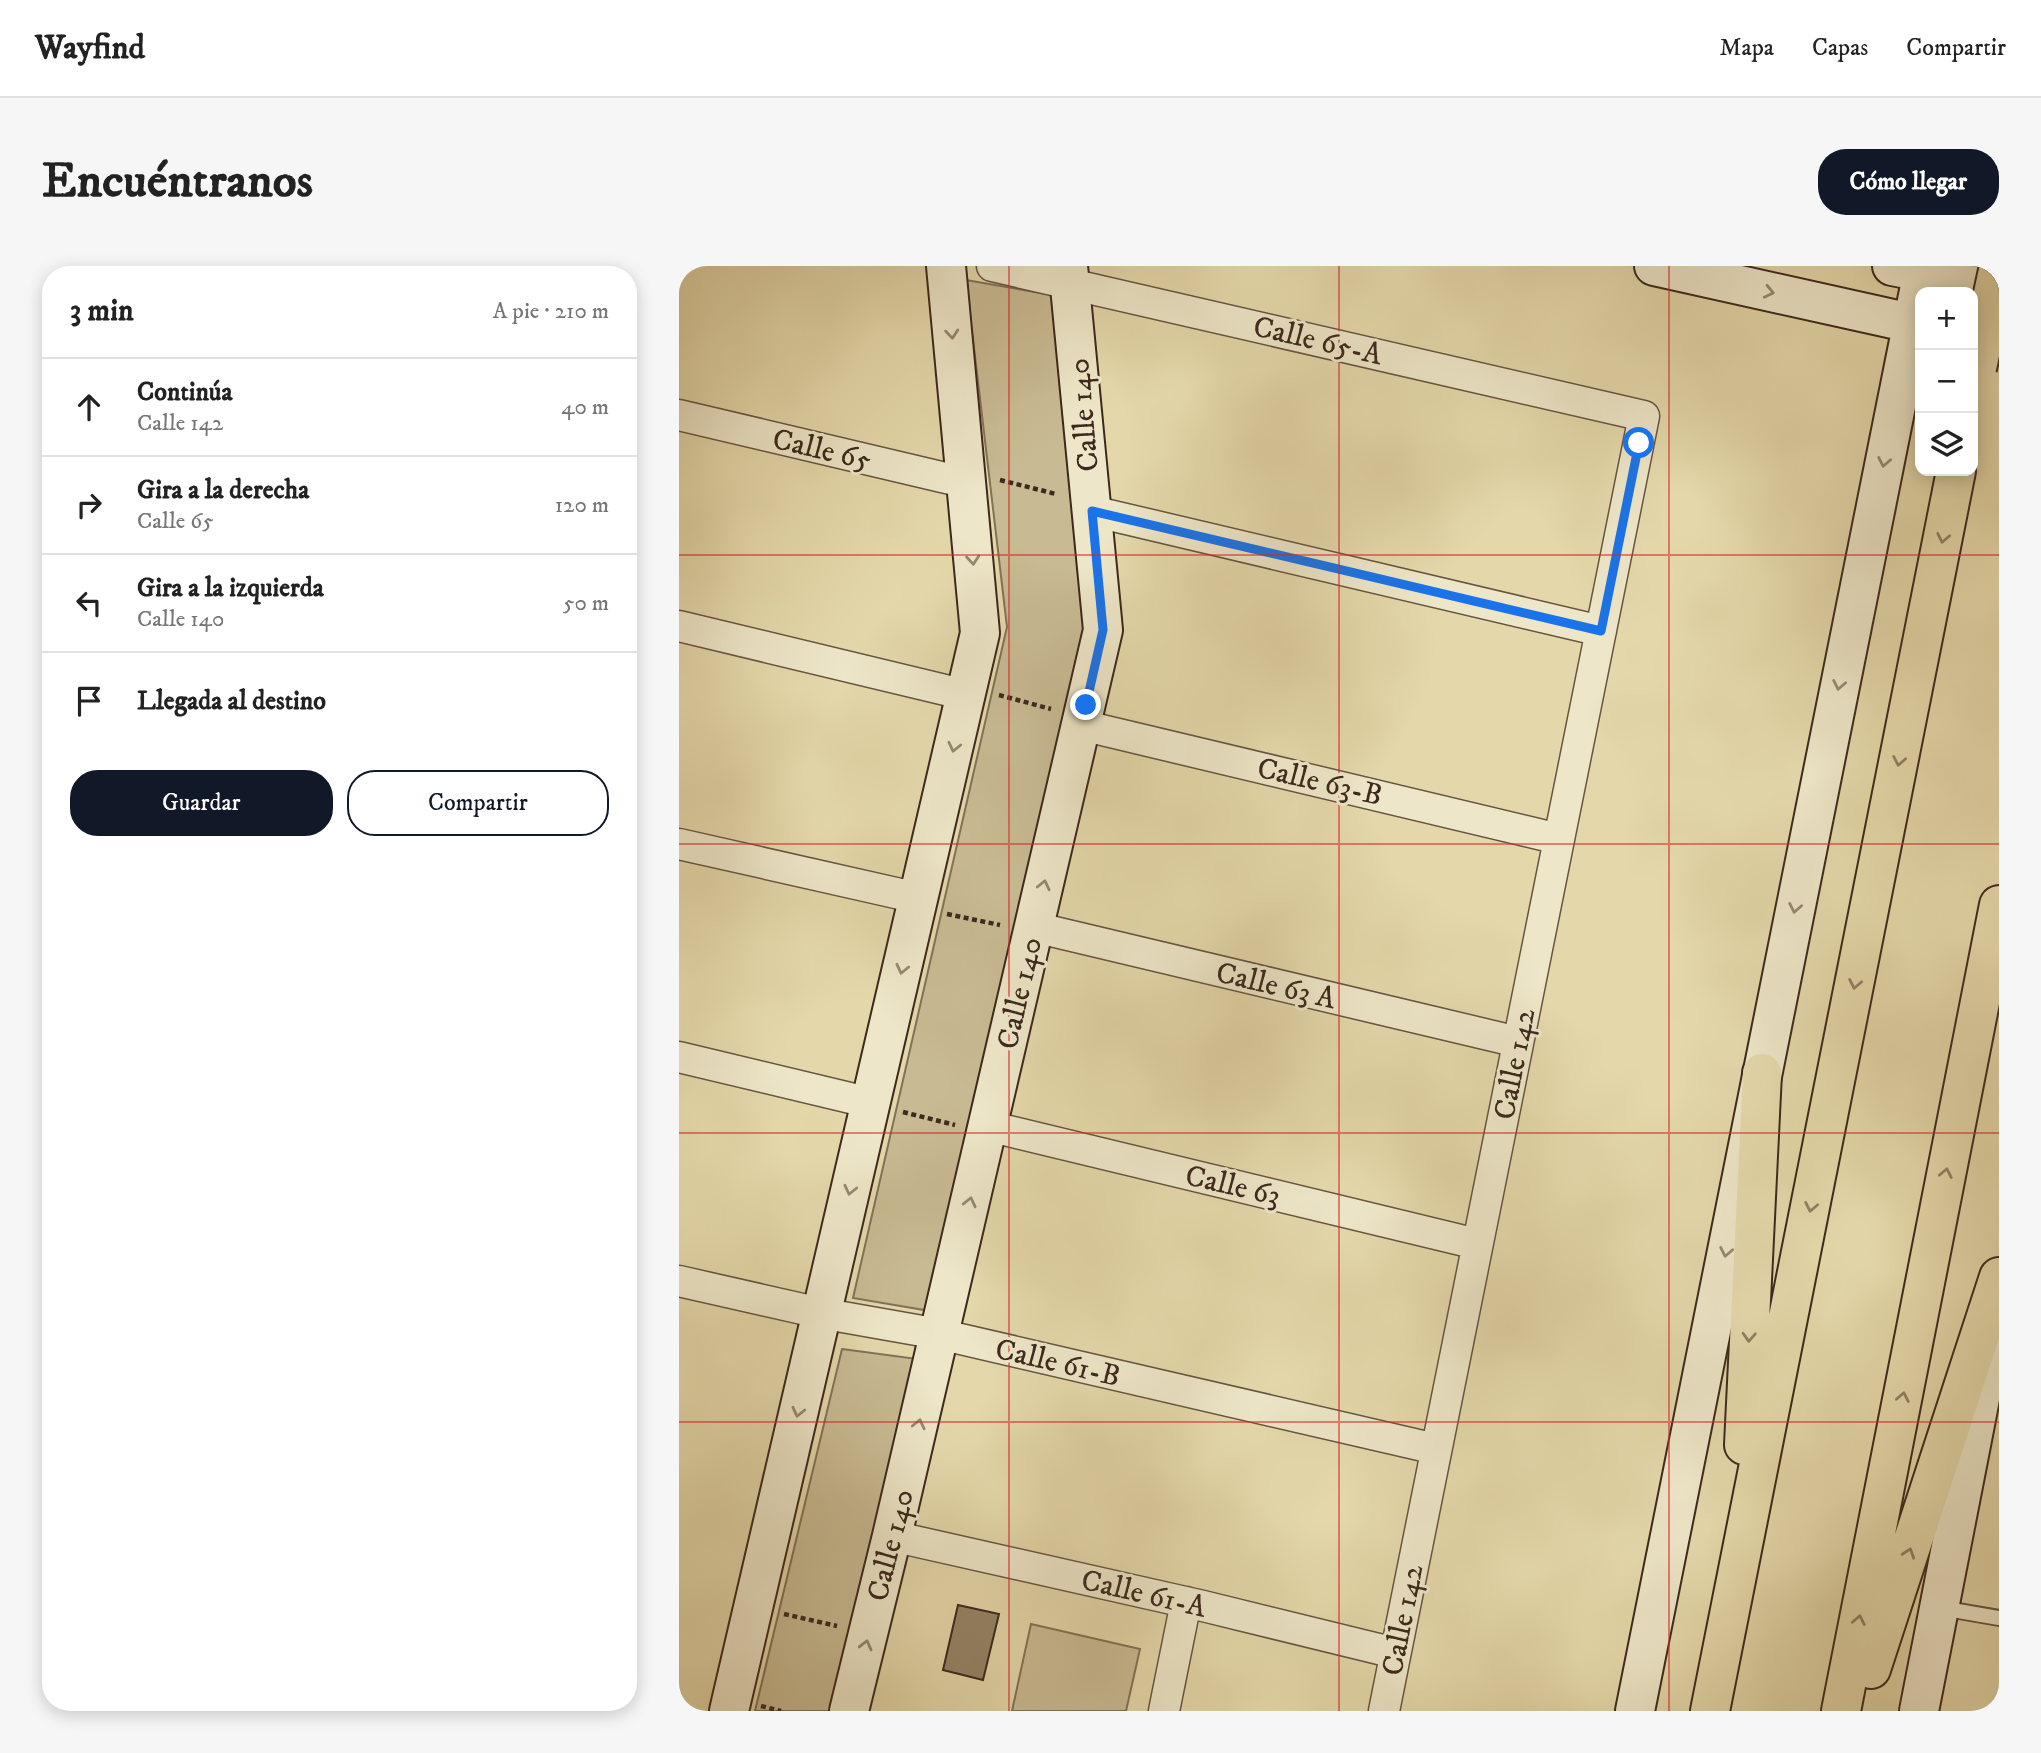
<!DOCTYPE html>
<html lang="es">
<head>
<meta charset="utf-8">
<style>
  :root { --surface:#fff; --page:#f6f6f6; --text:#222; --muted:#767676; --line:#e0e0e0; --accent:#111827 }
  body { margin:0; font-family:"IM FELL DW Pica",serif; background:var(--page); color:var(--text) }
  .controls { position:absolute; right:21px; top:21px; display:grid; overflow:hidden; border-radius:14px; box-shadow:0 4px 18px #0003 }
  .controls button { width:63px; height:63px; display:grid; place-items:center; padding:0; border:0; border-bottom:2px solid var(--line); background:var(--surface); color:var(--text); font:35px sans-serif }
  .stop { position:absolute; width:21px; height:21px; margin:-16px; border:5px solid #1a73e8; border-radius:50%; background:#fff }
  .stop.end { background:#1a73e8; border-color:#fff; box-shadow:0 2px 7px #0008 }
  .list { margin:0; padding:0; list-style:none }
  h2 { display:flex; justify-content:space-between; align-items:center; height:91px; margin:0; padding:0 28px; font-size:30px }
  h2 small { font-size:23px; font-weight:400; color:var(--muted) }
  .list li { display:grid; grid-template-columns:46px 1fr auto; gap:21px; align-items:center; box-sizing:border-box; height:98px; padding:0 28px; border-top:2px solid var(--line) }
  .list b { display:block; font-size:26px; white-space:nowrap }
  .list p { margin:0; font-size:23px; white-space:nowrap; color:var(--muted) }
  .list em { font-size:23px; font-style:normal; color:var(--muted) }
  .actions { display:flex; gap:14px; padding:21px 28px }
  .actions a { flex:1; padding:16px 0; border:2px solid var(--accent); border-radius:28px; text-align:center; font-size:24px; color:var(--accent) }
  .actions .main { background:var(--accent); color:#fff }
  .icon { flex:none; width:38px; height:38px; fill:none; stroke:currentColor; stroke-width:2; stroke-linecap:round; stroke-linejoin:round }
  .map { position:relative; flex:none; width:1320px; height:1445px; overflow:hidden; border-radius:28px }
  header { display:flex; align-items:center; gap:42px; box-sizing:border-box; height:98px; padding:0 35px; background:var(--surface); border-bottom:2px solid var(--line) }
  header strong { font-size:33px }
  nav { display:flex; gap:38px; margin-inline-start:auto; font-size:24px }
  .intro { display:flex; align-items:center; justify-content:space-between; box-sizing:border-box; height:168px; padding:0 42px }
  h1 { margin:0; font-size:49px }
  .button { padding:18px 32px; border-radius:28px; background:var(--accent); color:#fff; font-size:24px; font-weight:700 }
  main { display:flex; gap:42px; padding:0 42px }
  aside { flex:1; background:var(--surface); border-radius:28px; box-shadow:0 4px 18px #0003 }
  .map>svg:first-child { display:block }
  .green { fill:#c8ba92; stroke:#827258; stroke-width:2 }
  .building { fill:#948467; stroke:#3d291e; stroke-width:2 }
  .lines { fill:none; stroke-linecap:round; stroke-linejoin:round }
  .lane-casing { stroke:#675541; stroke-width:18 }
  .street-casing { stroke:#675541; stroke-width:33 }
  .secondary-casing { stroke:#3d291e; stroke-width:42 }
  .highway-casing { stroke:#3d291e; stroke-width:42 }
  .path { stroke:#3d291e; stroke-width:4.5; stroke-dasharray:5 3.5; stroke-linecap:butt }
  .lane { stroke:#ede6c8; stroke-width:14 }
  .street { stroke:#ede6c8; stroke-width:30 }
  .secondary { stroke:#ede6c8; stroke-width:38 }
  .highway { stroke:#e4d8aa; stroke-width:38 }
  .highway-bridge-casing { stroke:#3d291e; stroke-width:42; stroke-linecap:butt }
  .highway-bridge { stroke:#e4d8aa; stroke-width:38 }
  .oneway { stroke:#958873 }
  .oneway2 { stroke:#908064 }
  .route { stroke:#1a73e8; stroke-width:9 }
  .grid { fill:none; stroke:#d62828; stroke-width:2; stroke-opacity:0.55 }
  .labels { text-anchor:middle; stroke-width:6; stroke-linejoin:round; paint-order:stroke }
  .street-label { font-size:30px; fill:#3d291e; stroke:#ede6c8 }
</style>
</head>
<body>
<header>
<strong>Wayfind</strong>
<nav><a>Mapa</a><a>Capas</a><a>Compartir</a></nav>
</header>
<div class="intro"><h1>Encuéntranos</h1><a class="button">Cómo llegar</a></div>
<main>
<aside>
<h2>3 min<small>A pie · 210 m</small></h2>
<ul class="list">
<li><svg class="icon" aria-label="ahead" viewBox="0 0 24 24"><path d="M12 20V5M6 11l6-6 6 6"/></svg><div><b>Continúa</b><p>Calle 142</p></div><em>40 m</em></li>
<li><svg class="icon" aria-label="right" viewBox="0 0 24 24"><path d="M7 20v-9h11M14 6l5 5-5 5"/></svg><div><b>Gira a la derecha</b><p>Calle 65</p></div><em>120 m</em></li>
<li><svg class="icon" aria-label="left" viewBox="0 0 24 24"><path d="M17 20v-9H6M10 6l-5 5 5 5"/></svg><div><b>Gira a la izquierda</b><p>Calle 140</p></div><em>50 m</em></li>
<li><svg class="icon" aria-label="arrive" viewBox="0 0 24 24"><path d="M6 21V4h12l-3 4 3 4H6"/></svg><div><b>Llegada al destino</b></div></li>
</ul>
<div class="actions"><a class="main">Guardar</a><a>Compartir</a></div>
</aside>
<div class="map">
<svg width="1320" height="1445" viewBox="0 0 1320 1445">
  <rect width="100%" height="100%" fill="#e4d8aa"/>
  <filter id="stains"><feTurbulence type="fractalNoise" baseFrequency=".00286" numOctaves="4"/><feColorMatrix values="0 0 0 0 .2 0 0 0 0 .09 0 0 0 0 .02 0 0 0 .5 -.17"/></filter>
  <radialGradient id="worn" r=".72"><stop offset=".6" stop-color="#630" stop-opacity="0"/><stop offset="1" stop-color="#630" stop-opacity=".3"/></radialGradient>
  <path class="green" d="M287,14L379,30L413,364L257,1046L174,1032L328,361Z
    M163,1083L246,1094L162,1445H76Z
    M352,1358L461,1383L447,1445H333Z"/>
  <path class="building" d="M279,1339L320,1348L304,1414L264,1404Z"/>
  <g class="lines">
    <g class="lane-casing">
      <path id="lane" d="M1262,1342L1320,1352"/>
    </g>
    <g class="street-casing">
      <path id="street" d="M313,0L965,150L705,1445
        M0,149L271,213L287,212
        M413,245L922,365
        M0,360L287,429
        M402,459L880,573
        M0,578L239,632
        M355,661L839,776
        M0,791L192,837
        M309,860L798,978
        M0,1015L141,1047L260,1068L757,1183
        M213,1270L524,1340L716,1387
        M485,1445L507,1336"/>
    </g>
    <g class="secondary-casing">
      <path id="secondary" d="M975,0L1241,59
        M1213,0L1320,21
        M50,1445L301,367L267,0
        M170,1445L213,1270L424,364L389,0
        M956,1445L1245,0
        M1240,1445L1313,1071"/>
    </g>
    <g class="highway-casing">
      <path id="highway" d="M1065,1179L1083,807
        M1192,1403L1320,1011
        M1031,1445L1277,205
        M1162,1445L1320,639"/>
    </g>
    <path class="path" d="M321,214L377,228
      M320,429L372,443
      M268,648L321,659
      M224,846L276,859
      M105,1348L158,1360
      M82,1440L102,1445"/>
    <use href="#lane" class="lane"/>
    <use href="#street" class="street"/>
    <use href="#secondary" class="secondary"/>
    <use href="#highway" class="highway"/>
    <g class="highway-bridge-casing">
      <path id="highway-bridge" d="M1298,102L1320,0"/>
    </g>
    <use href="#highway-bridge" class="highway-bridge"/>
  </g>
  <defs><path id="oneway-chevron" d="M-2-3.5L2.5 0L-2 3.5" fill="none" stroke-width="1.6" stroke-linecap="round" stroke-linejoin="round" transform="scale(1.75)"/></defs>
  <g class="oneway">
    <use href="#oneway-chevron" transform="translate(1090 26) rotate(13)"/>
    <use href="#oneway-chevron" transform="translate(273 68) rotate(85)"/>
    <use href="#oneway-chevron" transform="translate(1205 196) rotate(101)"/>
    <use href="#oneway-chevron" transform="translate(294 294) rotate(85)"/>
    <use href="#oneway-chevron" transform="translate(1160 419) rotate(101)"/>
    <use href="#oneway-chevron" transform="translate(275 481) rotate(103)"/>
    <use href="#oneway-chevron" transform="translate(365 619) rotate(-77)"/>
    <use href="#oneway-chevron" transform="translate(1116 642) rotate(101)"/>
    <use href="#oneway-chevron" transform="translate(223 703) rotate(103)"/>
    <use href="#oneway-chevron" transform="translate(171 924) rotate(103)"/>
    <use href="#oneway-chevron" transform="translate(291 936) rotate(-77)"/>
    <use href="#oneway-chevron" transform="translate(1047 986) rotate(101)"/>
    <use href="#oneway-chevron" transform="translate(119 1146) rotate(103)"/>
    <use href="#oneway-chevron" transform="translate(240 1158) rotate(-77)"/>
    <use href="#oneway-chevron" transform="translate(187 1379) rotate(-76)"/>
  </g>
  <g class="oneway2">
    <use href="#oneway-chevron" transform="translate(1264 272) rotate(101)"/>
    <use href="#oneway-chevron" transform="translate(1220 495) rotate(101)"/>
    <use href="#oneway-chevron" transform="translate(1176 718) rotate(101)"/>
    <use href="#oneway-chevron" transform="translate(1267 907) rotate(-79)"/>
    <use href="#oneway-chevron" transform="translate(1132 941) rotate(101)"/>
    <use href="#oneway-chevron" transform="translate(1070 1071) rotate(93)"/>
    <use href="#oneway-chevron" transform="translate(1224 1131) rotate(-79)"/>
    <use href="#oneway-chevron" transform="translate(1230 1287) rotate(-72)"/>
    <use href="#oneway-chevron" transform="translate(1180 1354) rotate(-79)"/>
  </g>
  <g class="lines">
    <path class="route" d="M407,439L424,364L413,245L922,365L960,177"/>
  </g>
  <path class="grid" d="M330,0V1445M660,0V1445M990,0V1445M0,289H1320M0,578H1320M0,867H1320M0,1156H1320"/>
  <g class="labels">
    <g class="street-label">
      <text transform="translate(639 74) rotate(13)" y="10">Calle 65-A</text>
      <text transform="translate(404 149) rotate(-95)" y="10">Calle 140</text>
      <text transform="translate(143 183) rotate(13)" y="10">Calle 65</text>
      <text transform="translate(641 515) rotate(13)" y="10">Calle 63-B</text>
      <text transform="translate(597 719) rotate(13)" y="10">Calle 63 A</text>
      <text transform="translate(340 727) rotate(-77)" y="10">Calle 140</text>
      <text transform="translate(835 798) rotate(-79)" y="10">Calle 142</text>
      <text transform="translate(554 919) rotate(13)" y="10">Calle 63</text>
      <text transform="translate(379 1096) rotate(13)" y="10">Calle 61-B</text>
      <text transform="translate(211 1279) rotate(-76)" y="10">Calle 140</text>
      <text transform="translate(465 1327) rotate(13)" y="10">Calle 61-A</text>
      <text transform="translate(723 1354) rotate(-79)" y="10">Calle 142</text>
    </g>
  </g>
  <rect width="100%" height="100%" filter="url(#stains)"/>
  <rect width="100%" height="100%" fill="url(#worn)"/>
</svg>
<div class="controls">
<button>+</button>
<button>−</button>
<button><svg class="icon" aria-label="layers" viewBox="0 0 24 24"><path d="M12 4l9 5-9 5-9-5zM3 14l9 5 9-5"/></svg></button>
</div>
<div class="stop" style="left:960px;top:177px"></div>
<div class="stop end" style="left:407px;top:439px"></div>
</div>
</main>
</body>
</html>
